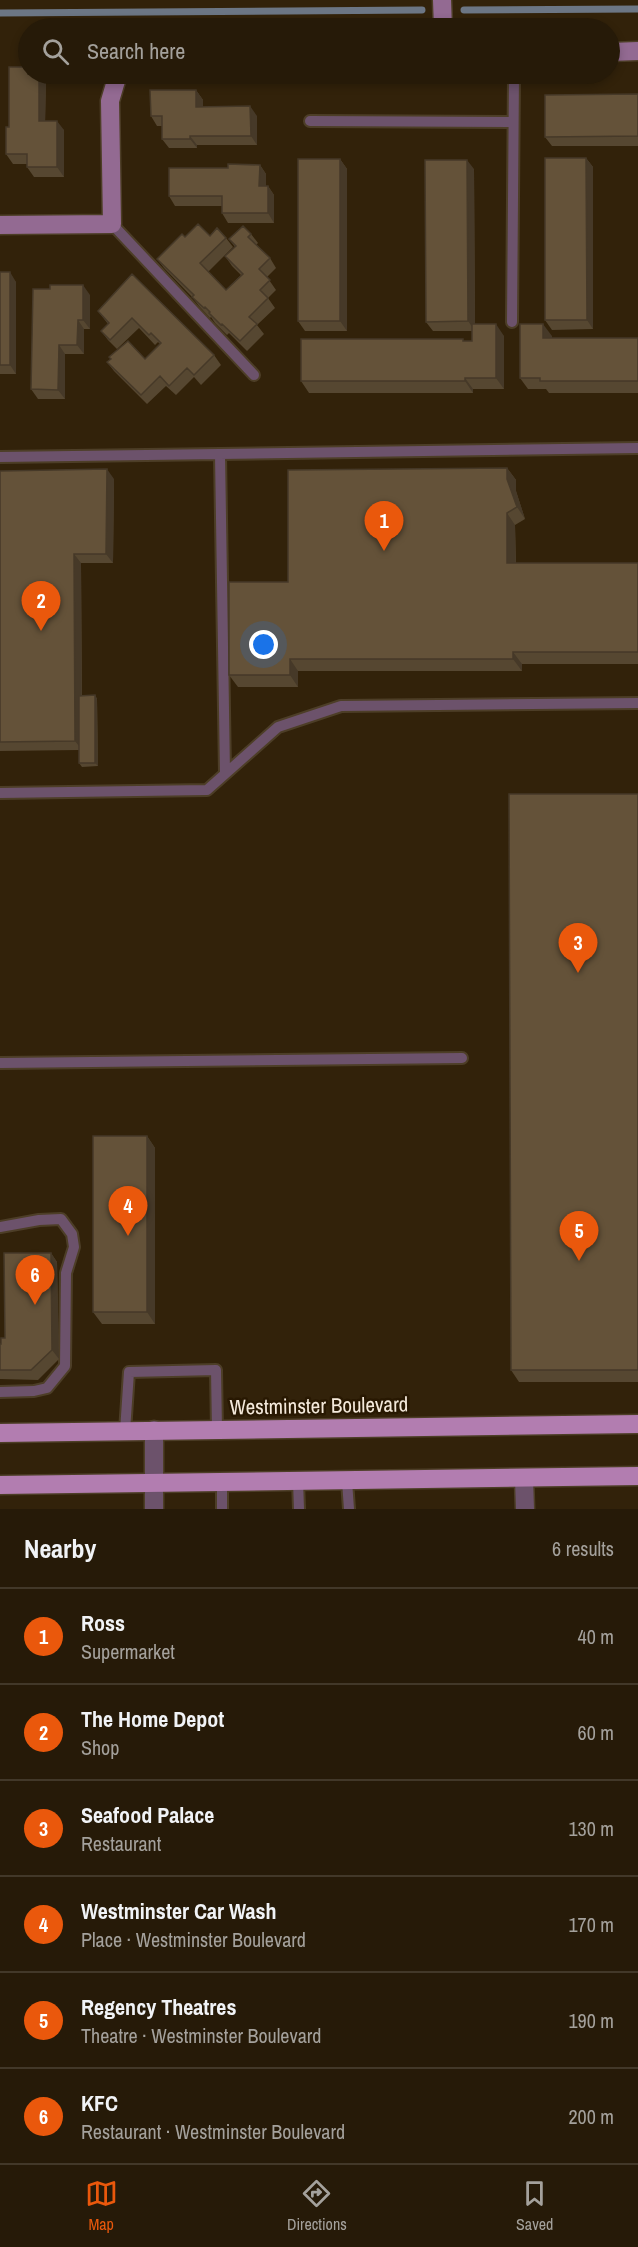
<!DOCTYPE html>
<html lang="en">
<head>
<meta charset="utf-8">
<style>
  :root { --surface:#261a08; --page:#322716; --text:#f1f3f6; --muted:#a4a19c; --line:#423829; --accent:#ea580c }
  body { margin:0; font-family:"Archivo Narrow",sans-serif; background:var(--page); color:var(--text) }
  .you { position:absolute; left:264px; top:645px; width:21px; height:21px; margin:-15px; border:4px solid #fff; border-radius:50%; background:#1a73e8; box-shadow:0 0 0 9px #1a73e833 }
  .badge { display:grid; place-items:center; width:39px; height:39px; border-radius:50%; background:var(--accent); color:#fff; font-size:20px; font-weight:700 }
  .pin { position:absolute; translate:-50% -50px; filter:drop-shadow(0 2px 3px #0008) }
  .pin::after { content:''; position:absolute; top:32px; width:21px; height:18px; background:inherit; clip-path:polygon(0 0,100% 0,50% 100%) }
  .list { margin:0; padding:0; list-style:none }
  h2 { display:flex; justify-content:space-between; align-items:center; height:78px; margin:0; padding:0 24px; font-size:26px }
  h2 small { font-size:20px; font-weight:400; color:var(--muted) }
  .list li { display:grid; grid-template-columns:39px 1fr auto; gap:18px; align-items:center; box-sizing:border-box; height:96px; padding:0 24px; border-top:2px solid var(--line) }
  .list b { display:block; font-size:22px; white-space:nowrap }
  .list p { margin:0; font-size:20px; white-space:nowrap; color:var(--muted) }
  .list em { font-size:20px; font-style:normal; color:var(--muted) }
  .icon { flex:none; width:33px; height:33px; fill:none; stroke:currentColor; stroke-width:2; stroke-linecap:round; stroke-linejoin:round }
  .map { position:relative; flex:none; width:638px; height:1509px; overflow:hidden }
  .search { position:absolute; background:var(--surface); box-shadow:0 3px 9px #0003; left:18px; right:18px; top:18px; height:66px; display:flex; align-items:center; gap:15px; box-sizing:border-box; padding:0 21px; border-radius:33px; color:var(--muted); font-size:22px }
  .sheet { height:654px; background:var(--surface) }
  nav { display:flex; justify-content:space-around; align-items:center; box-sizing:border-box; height:84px; border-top:2px solid var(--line); background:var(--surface); font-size:16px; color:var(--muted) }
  nav a { display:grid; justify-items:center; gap:3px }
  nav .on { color:var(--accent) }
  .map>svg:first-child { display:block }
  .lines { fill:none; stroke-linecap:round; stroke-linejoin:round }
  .stream { stroke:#6c7684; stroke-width:7 }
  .lane-casing { stroke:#4d3e27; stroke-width:14 }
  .street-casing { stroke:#4d3e27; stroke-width:21 }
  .secondary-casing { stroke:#4d3e27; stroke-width:21 }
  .primary-casing { stroke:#4d3e27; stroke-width:21 }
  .lane { stroke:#6c526b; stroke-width:10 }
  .street { stroke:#6c526b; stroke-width:18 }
  .secondary { stroke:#936a92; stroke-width:18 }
  .primary { stroke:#b27db0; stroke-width:18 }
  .wall { fill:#564731 }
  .shaded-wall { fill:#463928 }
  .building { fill:#645239; stroke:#463928; stroke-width:1.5 }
  .labels { text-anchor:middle; stroke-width:5; stroke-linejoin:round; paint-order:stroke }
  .street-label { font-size:21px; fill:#f4e9db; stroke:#281802 }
</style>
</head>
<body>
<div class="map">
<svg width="638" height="1509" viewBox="0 0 638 1509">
  <rect width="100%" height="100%" fill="#32220a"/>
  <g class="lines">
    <path class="stream" d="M464,10L638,9
      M0,13L422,10"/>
    <g class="lane-casing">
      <path id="lane" d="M310,121L512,122
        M112,224L254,375
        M512,322L514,74
        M220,454L225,774
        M0,457L638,448
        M0,793L207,790L278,727L341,706L638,703
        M0,1063L462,1058
        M0,1227L39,1220L61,1219L72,1234L74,1247L66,1273L65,1366L47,1388L34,1391L0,1392
        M125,1431L129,1372L216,1370L217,1430
        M298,1481L299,1509
        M347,1481L349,1509
        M222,1482V1509"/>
    </g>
    <g class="street-casing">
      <path id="street" d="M524,1479L525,1509
        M154,1509V1430"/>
    </g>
    <g class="secondary-casing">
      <path id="secondary" d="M442,0L443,28
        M610,52L638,51
        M0,225L112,224L110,101L118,74"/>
    </g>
    <g class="primary-casing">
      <path id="primary" d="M0,1433L638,1424
        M0,1485L638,1476"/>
    </g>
    <use href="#lane" class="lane"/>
    <use href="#street" class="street"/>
    <use href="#secondary" class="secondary"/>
    <use href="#primary" class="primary"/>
  </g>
  <path class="wall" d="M46,77L45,121L64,130V177H34L27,167V164H13L6,154L9,127Z
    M196,90L203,100V107L257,116V145H197V148H169L162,139V126H157L151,116Z
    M638,94V146H552L545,137Z
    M586,158L593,167V329L552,330L545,320Z
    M340,159L347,169V331H305L298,321Z
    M260,165L266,174V186H268L274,195V223H228L222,213V206H175L169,196L228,168Z
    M474,169L475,324L504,336V389H473V393H309L301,381L464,341H472V331H433L426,322Z
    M251,234L258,243L256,245L270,258L276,268L267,277L276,290L268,298L275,308L257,325L264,334L247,351L229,333L227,335L215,323L211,317L210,318L199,306L192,297L164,268L157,259L185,237L210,236L226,238L233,247L208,272L226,290L241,275L232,266L225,256L235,247L229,239Z
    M0,272L16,282V374H0Z
    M132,274L214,355L221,365L201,385L194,377L176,395L166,386L147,404L114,371L107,362L145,359L160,344L158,342L155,345L139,328L117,349L108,340L101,331L108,324L98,311Z
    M90,295V329H84V354H65V399H38L31,389Z
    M552,336V338H638V393H549L546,389H528L520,378Z
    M507,468L516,480V491L525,519L515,525L516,563H638V664H522V671H298V687H238L229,675L288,582Z
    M0,471L114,479L113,563H81L82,696L95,695L97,699L98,766L82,767L79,763V750L0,751Z
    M638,794V1382H519L511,1370Z
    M147,1136L155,1148V1324H102L93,1312Z
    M51,1253L57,1262L59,1359L38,1380L0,1379V1344H1L5,1338Z"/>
  <path class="shaded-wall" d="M39,74H43L46,77L45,130L39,121Z
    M196,90L203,100V116L196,107Z
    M250,106L257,116V145L251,136Z
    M57,121L64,130V177L57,167Z
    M190,136L197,145V148L190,139Z
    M586,158L593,167V329L587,320Z
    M340,159L347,169V331L340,321Z
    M467,160L474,169L475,331L468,321Z
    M260,165L266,174V195L259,186Z
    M268,186L274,195V223L268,213Z
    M10,272L16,282V374L10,365Z
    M83,285L90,295V329L83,320Z
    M78,320L84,329V354L77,345Z
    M496,324L504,336V389L496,378Z
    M543,324L552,336V350L543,338Z
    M59,345L65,354V399L58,390Z
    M465,378L473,389V393L465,381Z
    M507,468L516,480V491L525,519L517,507L507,479Z
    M107,469L114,479L113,563L106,554Z
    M507,513L515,525L516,574L507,563Z
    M74,554L81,563L82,750L75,741Z
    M513,652L522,664V671L513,659Z
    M290,659L298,671V687L290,675Z
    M95,695L97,699L98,766L95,763Z
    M147,1136L155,1148V1324L147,1312Z
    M51,1253L57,1262L59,1359L52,1350Z"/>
  <path class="building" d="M9,67H28V74H39V121H57V167H27V154H6V127H9Z
    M150,90H196V107L250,106L251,136H190V139H162V116H151Z
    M638,94V136L545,137V95Z
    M545,158H586L587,320H545Z
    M298,159H340V321H298Z
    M425,160H467L468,321L426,322Z
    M228,164L260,165L259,186H268V213H222V196H169V168H228Z
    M198,224L210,236L217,228L226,238L200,263L226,290L243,274L225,256L236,246L229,239L243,226L251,234L248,237L270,258L259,269L270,280L260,290L268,298L249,317L257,324L240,341L222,324L221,325L209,313L210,312L205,307L204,308L192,297L194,295L157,259L182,234L185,237Z
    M0,272H10V365H0Z
    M132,274L214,355L194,375L187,368L169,386L160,376L141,395L107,362L111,359L109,357L128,341L145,359L161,343L151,333L149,335L132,318L110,340L101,331L109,323L98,311Z
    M50,285H83V320H78L77,345H59L58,390L31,389L33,289H50Z
    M472,324H496V378H465V381H301V339H463V341H472Z
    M520,324H543V338H638V381H540V378H520Z
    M507,468V479L517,507L507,513V563H638V652H513V659H290V675H229V582H288V470Z
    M107,469L106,554H74L75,741L0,742V471Z
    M95,695V763H79V696Z
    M509,794H638V1370H511Z
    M93,1136H147V1312H93Z
    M4,1253H51L52,1350L31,1370H0V1344H1V1338H5Z"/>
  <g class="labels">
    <g class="street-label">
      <text transform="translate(319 1406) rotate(-1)" y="7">Westminster Boulevard</text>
    </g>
  </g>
</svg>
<div class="you"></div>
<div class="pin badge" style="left:384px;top:551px">1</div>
<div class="pin badge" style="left:41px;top:631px">2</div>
<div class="pin badge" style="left:578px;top:973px">3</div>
<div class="pin badge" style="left:128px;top:1236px">4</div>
<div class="pin badge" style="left:579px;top:1261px">5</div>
<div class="pin badge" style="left:35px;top:1305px">6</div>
<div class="search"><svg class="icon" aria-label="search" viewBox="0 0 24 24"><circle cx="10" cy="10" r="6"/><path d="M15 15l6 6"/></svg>Search here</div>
</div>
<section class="sheet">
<h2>Nearby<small>6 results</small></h2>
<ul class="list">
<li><span class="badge">1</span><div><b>Ross</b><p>Supermarket</p></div><em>40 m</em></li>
<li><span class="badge">2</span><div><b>The Home Depot</b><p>Shop</p></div><em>60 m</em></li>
<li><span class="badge">3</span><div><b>Seafood Palace</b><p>Restaurant</p></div><em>130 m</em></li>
<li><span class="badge">4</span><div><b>Westminster Car Wash</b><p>Place · Westminster Boulevard</p></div><em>170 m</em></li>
<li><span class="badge">5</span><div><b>Regency Theatres</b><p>Theatre · Westminster Boulevard</p></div><em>190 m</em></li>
<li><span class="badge">6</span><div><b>KFC</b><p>Restaurant · Westminster Boulevard</p></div><em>200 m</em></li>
</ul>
</section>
<nav>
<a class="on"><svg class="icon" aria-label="map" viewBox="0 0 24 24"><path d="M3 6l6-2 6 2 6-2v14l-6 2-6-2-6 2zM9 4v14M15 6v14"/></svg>Map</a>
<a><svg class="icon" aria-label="directions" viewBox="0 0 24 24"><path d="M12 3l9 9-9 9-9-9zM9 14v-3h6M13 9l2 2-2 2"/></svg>Directions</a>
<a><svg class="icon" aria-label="saved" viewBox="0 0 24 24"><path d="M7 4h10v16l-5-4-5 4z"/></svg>Saved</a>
</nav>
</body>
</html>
